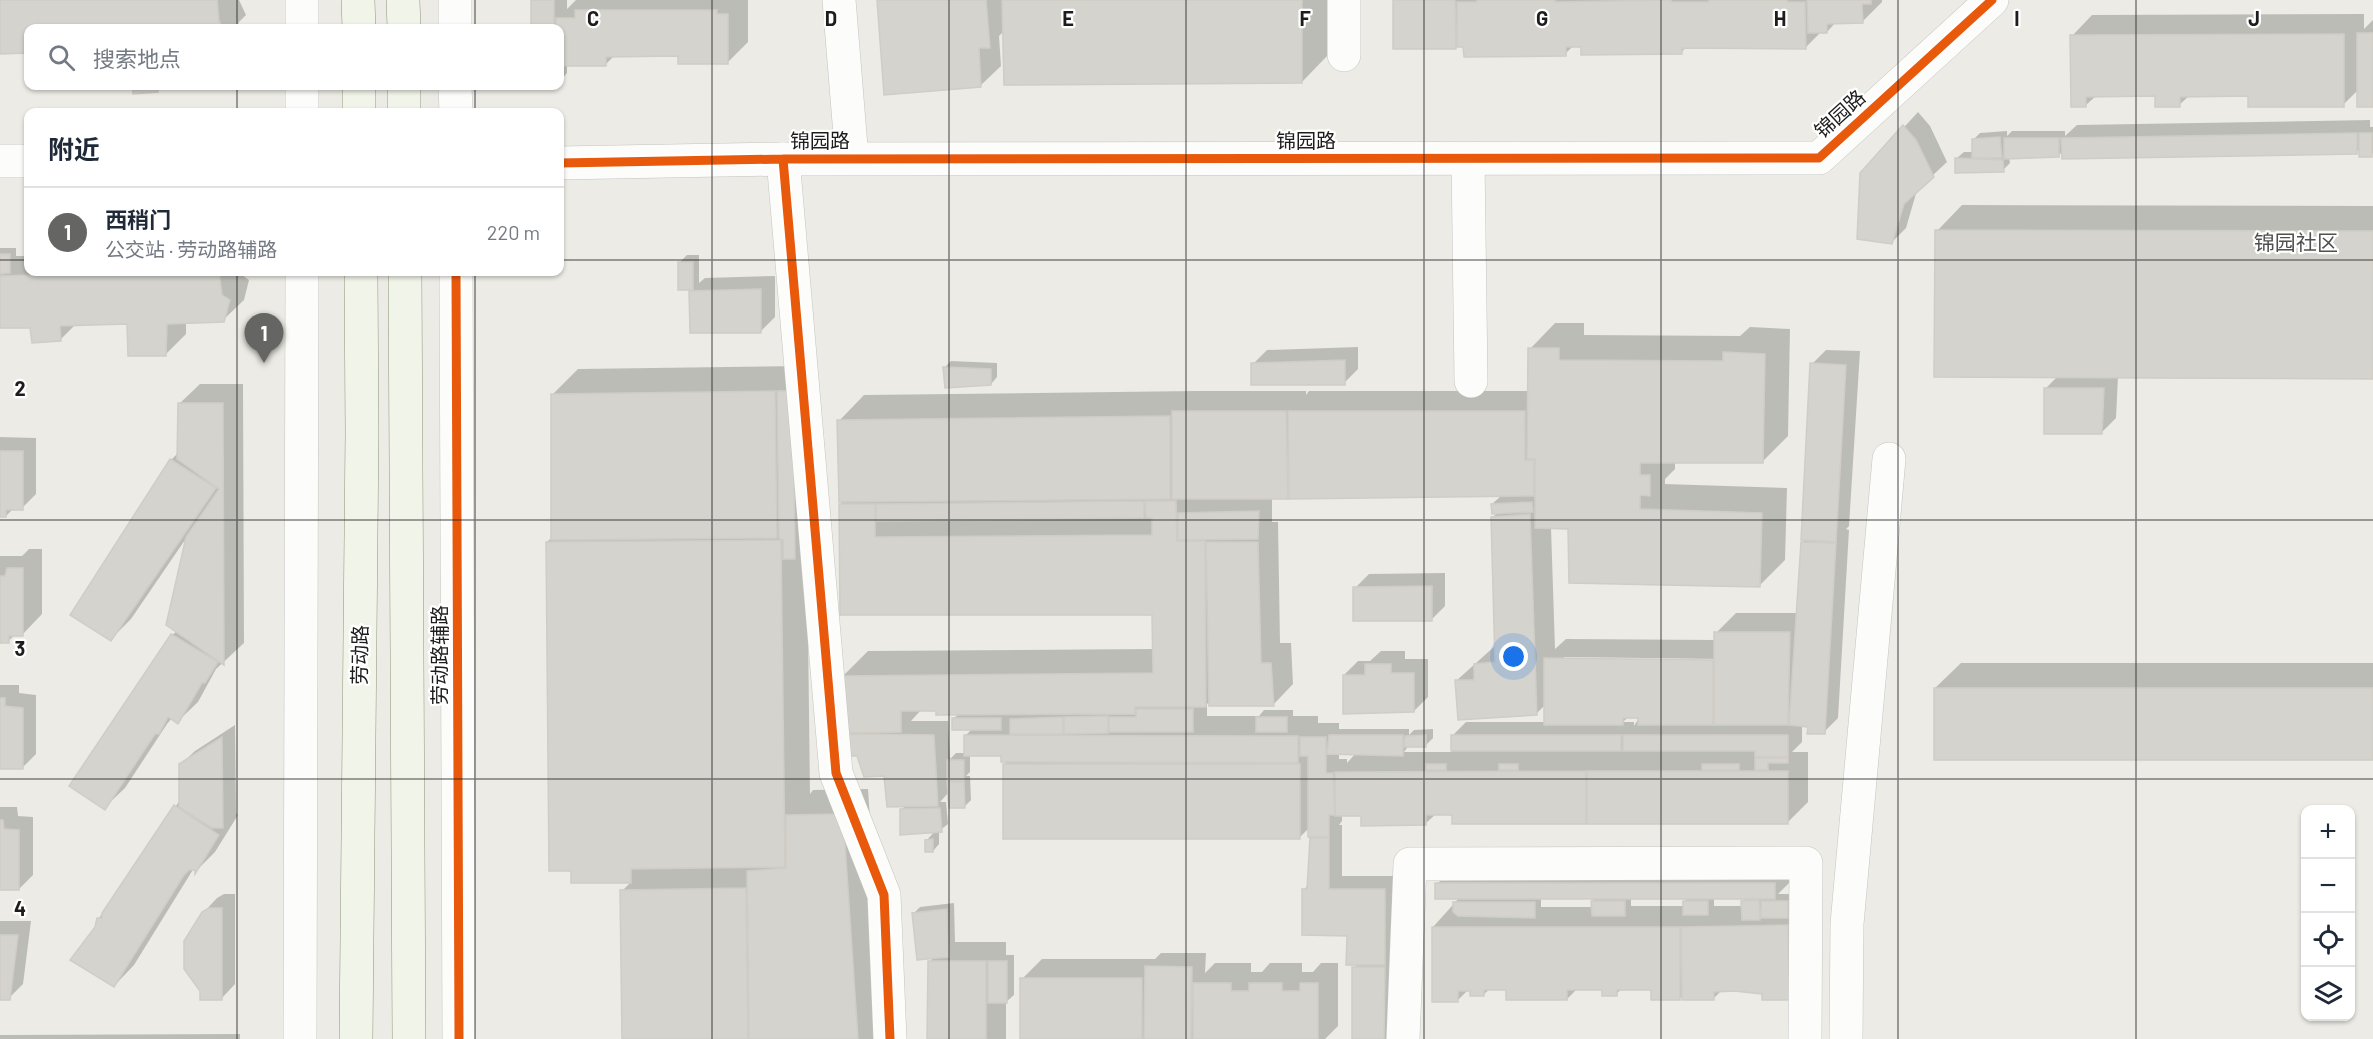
<!DOCTYPE html>
<html lang="zh">
<head>
<meta charset="utf-8">
<style>
  :root { --surface:#fff; --page:#f6f6f7; --text:#1f2937; --muted:#747a83; --line:#e0e1e3; --accent:#656563 }
  body { margin:0; font-family:Barlow,"Noto Sans SC",sans-serif; background:var(--page); color:var(--text) }
  .controls { position:absolute; right:18px; bottom:18px; display:grid; overflow:hidden; border-radius:12px; box-shadow:0 2px 4px #0004 }
  .controls button { width:54px; height:54px; display:grid; place-items:center; padding:0; border:0; border-bottom:2px solid var(--line); background:var(--surface); color:var(--text); font:30px sans-serif }
  .you { position:absolute; left:1514px; top:657px; width:21px; height:21px; margin:-15px; border:4px solid #fff; border-radius:50%; background:#1a73e8; box-shadow:0 0 0 9px #1a73e833 }
  .badge { display:grid; place-items:center; width:39px; height:39px; border-radius:50%; background:var(--accent); color:#fff; font-size:20px; font-weight:700 }
  .pin { position:absolute; translate:-50% -50px; filter:drop-shadow(0 2px 3px #0008) }
  .pin::after { content:''; position:absolute; top:32px; width:21px; height:18px; background:inherit; clip-path:polygon(0 0,100% 0,50% 100%) }
  .list { margin:0; padding:0; list-style:none }
  h2 { display:flex; justify-content:space-between; align-items:center; height:78px; margin:0; padding:0 24px; font-size:26px }
  h2 small { font-size:20px; font-weight:400; color:var(--muted) }
  .list li { display:grid; grid-template-columns:39px 1fr auto; gap:18px; align-items:center; box-sizing:border-box; height:90px; padding:0 24px; border-top:2px solid var(--line) }
  .list b { display:block; font-size:22px; white-space:nowrap }
  .list p { margin:0; font-size:20px; white-space:nowrap; color:var(--muted) }
  .list em { font-size:20px; font-style:normal; color:var(--muted) }
  .icon { flex:none; width:33px; height:33px; fill:none; stroke:currentColor; stroke-width:2; stroke-linecap:round; stroke-linejoin:round }
  .map { position:relative; flex:none; width:2373px; height:1039px; overflow:hidden }
  .search { position:absolute; background:var(--surface); box-shadow:0 2px 4px #0004; left:24px; top:24px; width:540px; height:66px; display:flex; align-items:center; gap:15px; box-sizing:border-box; padding:0 21px; border-radius:12px; color:var(--muted); font-size:22px }
  .panel { position:absolute; background:var(--surface); box-shadow:0 2px 4px #0004; left:24px; top:108px; width:540px; height:168px; border-radius:12px }
  .map>svg:first-child { display:block }
  .shadow { fill:#0003; fill-rule:evenodd }
  .building { fill:#d4d3cd; stroke:#cfcdc6; stroke-width:1.5 }
  .lines { fill:none; stroke-linecap:round; stroke-linejoin:round }
  .minor-casing { stroke:#c4c4c1; stroke-width:34 }
  .tertiary-casing { stroke:#c4c4c1; stroke-width:34 }
  .secondary-casing { stroke:#90967c; stroke-width:34 }
  .minor { stroke:#fcfcfb; stroke-width:33 }
  .tertiary { stroke:#fcfcfb; stroke-width:33 }
  .secondary { stroke:#f1f4e9; stroke-width:33 }
  .cycleway-casing { stroke:#fff; stroke-width:13 }
  .cycleway { stroke:#e8590c; stroke-width:9 }
  .grid { fill:none; stroke:#1d1d1d; stroke-width:1.5; stroke-opacity:0.55 }
  .labels { text-anchor:middle; stroke-width:4.5; stroke-linejoin:round; paint-order:stroke }
  .street-label { font-size:20px; fill:#1d1d1d; stroke:#fff }
  .neighbourhood-label { font-size:21px; fill:#505050; stroke:#fff }
  .grid-label { font-size:20px; text-anchor:middle; font-weight:bold; fill:#1d1d1d; stroke:#fff; stroke-width:4.5; stroke-linejoin:round; paint-order:stroke }
</style>
</head>
<body>
<div class="map">
<svg width="2373" height="1039" viewBox="0 0 2373 1039">
  <rect width="100%" height="100%" fill="#ecebe5"/>
  <path class="shadow" d="M0,0H239L246,15L239,22L237,28H28V52L0,53Z
    M532,0H567V9L576,0H748V42L728,62L680,54L615,55L605,65H567V73L560,81V28H532Z
    M878,0H1327V56L1302,82L1004,31L999,36L1001,66L980,86Z
    M1394,0H1882V2L1862,22H1836L1827,32H1821L1805,48L1687,46L1681,53L1574,45L1565,54L1465,45L1456,47Z
    M2364,14V29L2373,20V105L2358,90L2343,105L2249,95L2189,96L2179,105L2156,95L2096,96L2086,105L2072,36L2092,15Z
    M134,86H162L158,90L134,92Z
    M1918,112L1930,126L1947,162L1917,190L1906,228L1892,242L1862,173Z
    M2370,120V127H2373V153L2371,155L2360,149L2356,152L2063,151L2058,156L2009,157L2010,163L2003,170L1957,158L1964,152H1973V140L1980,133L2007,131V136L2012,131H2065V136L2077,125Z
    M1962,205L2373,206V378L2118,377L2116,418L2102,432L2046,388L2058,376L1937,231Z
    M0,248H16V256H28V272H242V275L249,280L244,300L223,320L186,321V334L166,354L128,322L76,324L60,340L32,326L0,327Z
    M687,255H699V283L705,278L775,276V317L761,331L691,292L694,288H680V262Z
    M1555,323H1584V335L1740,336L1750,327L1790,329L1788,436L1762,462L1675,461V469L1665,479V484L1787,488L1785,560L1760,585L1569,528L1551,527L1555,649L1566,639L1716,640V633L1736,613H1798L1803,542L1807,538L1812,364L1826,350L1860,351L1849,526L1846,529L1849,530L1838,718L1824,732L1810,726L1802,725V742L1792,752H1808V802L1788,822L1454,823V814H1436L1426,823L1362,815H1342V821L1339,825H1342V876H1399L1398,1039H1354V968L1358,964L1348,934L1304,890L1308,885L1311,839L1315,835L1310,827L1299,838L1004,765L1008,761L1003,754H970V772L966,776H970L971,800L965,806L949,792L940,802H946L948,824L939,831V844L933,851L926,841L935,831L901,810L906,805L886,774L858,754H851L842,677L868,651L1154,649V614H841L840,504L844,501L839,421L864,395L1195,391H1306V395L1309,391H1529L1530,349ZM1291,494L1502,495L1492,504L1498,512L1493,517L1496,645L1456,681L1536,714L1545,705V722H1466L1452,736V752H1404L1409,745H1426L1433,738V729L1414,730L1409,735V729H1339V723H1318V716H1293V710H1264L1259,716H1207V704L1210,701L1273,705L1293,684L1291,643H1280L1278,522H1272V498H1287ZM1564,657L1720,659V662L1564,660ZM922,709H937L959,714L954,718L973,728L965,736V753H956L950,759L948,721H911ZM1629,716H1640L1634,726V722H1623ZM1339,753H1356L1347,763V759H1339Z
    M1358,347V369L1344,383L1253,364L1267,350Z
    M951,361L997,363V377L991,384L944,368Z
    M801,366L807,545L810,794L813,790L868,789L885,1039H624L622,891L631,882H573L547,542L552,537V395L578,369Z
    M200,384H243L244,643L216,669L198,702L177,722L172,718L167,724L125,788L104,808L172,635L177,631L187,537L131,619L111,639L72,614L171,460L179,452V404Z
    M0,437L36,438V494L22,508H14L6,516H0Z
    M29,549H42V614L22,635H15L8,641H0V556H22Z
    M1445,573V606L1431,620L1355,588L1369,574Z
    M1381,651H1405V659H1428V697L1414,711L1344,675L1358,661H1370Z
    M1961,663H2373V758L1935,688Z
    M0,685H19V693L36,695V754L22,768H0Z
    M235,725L236,813L238,815L215,852L197,870L194,868L134,965L114,986L97,927L99,918L180,800V765L195,751Z
    M0,807H17L18,816L33,817V875L19,889H0Z
    M1451,870H1789V883L1778,894H1795L1788,998L1763,993L1722,990L1714,998L1684,995L1679,999L1653,989H1622L1616,994L1603,989H1577L1567,999L1508,989H1490L1484,994L1469,989L1458,1000L1433,927L1460,897L1437,884ZM1541,897H1596L1592,901L1593,907H1541ZM1631,897H1689L1685,901V906H1631ZM1714,897H1747L1743,901V906H1714Z
    M224,894H235V984L222,998L203,913L217,898Z
    M954,903L955,942H1006V955H1014V995L1006,1002V1039H929V962L934,957L913,914L920,907Z
    M0,921H31L23,984L9,998H0Z
    M1161,953H1206L1205,973L1215,963H1251V972H1262L1270,963H1302V972H1313L1321,963H1338V1026L1325,1039H1022V979L1042,959H1155Z
    M240,1034V1039H0V1035Z"/>
  <path class="building" d="M0,0H217L219,21L223,28H28V68V53L0,54Z
    M531,0H554V28H531Z
    M877,0H986L990,48H979L981,87L884,95Z
    M1002,0H1302V83L1004,85Z
    M1393,0H1455L1456,49H1393Z
    M1477,0H1555V2L1671,0V2H1709V0H1787V2H1805L1806,49L1682,48V54L1581,55V47H1566V56L1464,57L1463,47H1457V2H1477Z
    M1807,0H1871V4H1862L1863,23L1827,24V33H1808Z
    M575,10H717V14H728V64H678V56L606,57V66H560V28H556V18H575Z
    M2357,33H2373V107H2357Z
    M2344,34V107H2248V96L2180,97V107H2155V96L2086,97V107H2071L2070,35Z
    M133,86H158V92L133,94Z
    M531,86H554V89H531Z
    M1903,125L1916,140L1934,177L1904,204L1892,244L1857,239L1860,173Z
    M2357,133V154L2062,159L2061,138Z
    M2359,133H2372V157H2359Z
    M2000,137L2002,158H1972V139Z
    M2004,138H2059V157L2004,159Z
    M1955,158L2003,160L2004,172L1955,173Z
    M1935,230L2373,231V379L1934,377Z
    M0,254H10V273L0,274Z
    M678,262H693V290H678Z
    M122,272H219L222,295L230,300L224,322L167,324L166,356H128L127,324L60,326L61,341L32,343L30,328H0V276Z
    M761,289V333H690L689,291Z
    M1528,348H1559V360L1723,361V352L1765,354L1763,463H1640V475H1650V496L1640,495V509L1762,513L1760,587L1569,583L1568,529L1535,528V459H1527Z
    M1345,360V385H1251V363Z
    M1810,363L1846,365L1836,542L1801,540Z
    M943,367L991,369V385L945,388Z
    M2044,388H2104L2102,434H2044Z
    M775,391L777,538L551,540V394Z
    M777,391H793L795,559H783V540L779,538Z
    M178,403H223L224,665L166,625L186,537L219,489L177,459Z
    M1172,411H1286L1288,499H1172Z
    M1288,411H1525V460H1534V496L1289,499Z
    M1170,416V499L839,502L837,420Z
    M0,451H23V510H6V517H0Z
    M170,459L216,488L111,641L70,615Z
    M1144,501V518L876,521V504Z
    M1145,501H1176L1177,541H1205L1206,707H1135V714L936,715V711H901V732L841,733V676L1153,673L1152,615H840L839,504H875V537L1152,535V518H1146Z
    M1532,502L1533,512L1492,514L1491,504Z
    M1259,511L1258,539L1178,540V513Z
    M1530,514L1537,715L1458,720L1455,680H1474V664L1495,662L1491,517Z
    M781,540L785,867L631,869V883H571V871H549L546,542Z
    M1206,542H1258L1261,663H1271L1274,706H1209Z
    M1801,542L1836,543L1825,734H1807L1808,727L1789,725Z
    M7,568H23V636H9V643H0V576H5Z
    M1432,586V621H1353V587Z
    M1714,632H1790L1788,725H1714Z
    M171,634L218,662L205,683H202L178,724L168,717L159,734H155L105,810L69,786Z
    M1544,658L1713,660V725H1638V718H1623V725H1544Z
    M1365,664H1391V673H1414V712L1343,714V675H1365Z
    M1934,688H2373V760H1934Z
    M0,698H5V706L23,708V769H0Z
    M1136,709H1193V732H1109V717H1136Z
    M1108,716V733L1064,734V717Z
    M1063,717V734H1010V719Z
    M1256,717H1287V732H1256Z
    M952,718H1001V730H952Z
    M859,734L934,735L938,806L887,807L884,776L864,777L857,756H850L842,735Z
    M964,735L1298,736V763L1001,762V756H964Z
    M1329,735H1403V756L1327,754Z
    M1426,735V747H1404L1405,736Z
    M1451,735H1621V751H1451Z
    M1623,735H1788V757H1755V751H1623Z
    M222,737L223,828H212L179,807V764Z
    M1300,737H1326V773H1333L1335,815H1329V837H1308V756H1300Z
    M1755,758H1788V763H1768V770H1755Z
    M947,760H964V781H947Z
    M1003,764H1300V839H1003Z
    M1426,764H1446V770H1426Z
    M1499,764H1518V770H1499Z
    M1702,764H1739V770H1702Z
    M1586,771V824H1452V815H1426V825L1361,826V816H1335V772Z
    M1587,771H1788V824H1587Z
    M947,782H964L965,808H949Z
    M174,805L219,835L195,874V870H189L184,875L114,987L70,960L95,927L97,918H102V913Z
    M940,808L942,832L900,835V809Z
    M843,814L858,1039H749L747,871L786,868V815Z
    M0,820H3L4,829L19,830V890H0Z
    M1310,838H1329V889H1385V965H1346L1347,936L1302,935V889H1307Z
    M933,839V852H925V840Z
    M1435,883H1775V899H1435Z
    M746,888L748,1039H622L620,890Z
    M1759,900L1760,920H1742L1741,901Z
    M1591,901H1625V916H1592Z
    M1683,901H1708V915H1683Z
    M1761,901H1788V918H1761Z
    M1453,902H1535V918L1458,916L1453,912Z
    M209,908H222V1000H200V991L184,969V941L202,912Z
    M947,909L949,957L917,960L912,913Z
    M1788,925L1789,1000H1762V994L1734,991L1714,992V1000H1682L1681,927Z
    M1432,927H1680V1000H1651V990H1617V996H1602V990H1567V1000H1506V990H1484V996H1470V991H1458V1002H1432Z
    M0,935H18L10,1000H0Z
    M928,961H986V1039H927Z
    M988,961H1007V1003H988Z
    M1145,966L1192,967L1191,1039H1144Z
    M1352,967H1385L1384,1039H1352Z
    M1020,978H1142V1039H1020Z
    M1193,983H1231V991H1249V983H1282V991H1300V983H1318V1039H1193Z"/>
  <g class="lines">
    <g class="minor-casing">
      <path id="minor" d="M1344,0V55
        M783,159L836,773L884,895L890,1039
        M1468,159L1471,381
        M1403,1039L1410,864L1806,863L1805,1039
        M1846,1039L1847,924L1889,459"/>
    </g>
    <g class="tertiary-casing">
      <path id="tertiary" d="M302,0V28
        M455,0V28
        M839,0L852,159
        M302,86V112
        M455,86L456,112
        M0,161H28
        M560,163L783,159L1819,158L1992,0
        M456,272L459,1039
        M300,1039L302,272"/>
    </g>
    <g class="secondary-casing">
      <path id="secondary" d="M358,0L359,28
        M403,0L404,28
        M359,86V112
        M404,86V112
        M405,272L409,1039
        M356,1039L362,434L361,272"/>
    </g>
    <use href="#minor" class="minor"/>
    <use href="#tertiary" class="tertiary"/>
    <use href="#secondary" class="secondary"/>
    <g class="cycleway-casing">
      <path id="cycleway" d="M783,159L836,773L884,895L890,1039
        M560,163L783,159L1819,158L1992,0
        M456,272L459,1039"/>
    </g>
    <use href="#cycleway" class="cycleway"/>
  </g>
  <path class="grid" d="M237,0V28M475,0V28M712,0V1039M949,0V1039M1186,0V1039M1424,0V1039M1661,0V1039M1898,0V1039M2136,0V1039M237,86V112M475,86V112M0,260H28M560,260H2373M237,272V1039M475,272V1039M0,520H2373M0,779H2373"/>
  <g class="labels">
    <g class="street-label">
      <text transform="translate(1840 114) rotate(-42)" y="7">锦园路</text>
      <text x="820" y="148">锦园路</text>
      <text x="1306" y="148">锦园路</text>
      <text transform="translate(360 655) rotate(-89)" y="7">劳动路</text>
      <text transform="translate(440 655) rotate(-90)" y="7">劳动路辅路</text>
    </g>
    <g class="neighbourhood-label">
      <text x="2296" y="250">锦园社区</text>
    </g>
  </g>
  <g class="grid-label">
    <text x="593" y="26">C</text>
    <text x="831" y="26">D</text>
    <text x="1068" y="26">E</text>
    <text x="1305" y="26">F</text>
    <text x="1542" y="26">G</text>
    <text x="1780" y="26">H</text>
    <text x="2017" y="26">I</text>
    <text x="2254" y="26">J</text>
    <text x="20" y="396">2</text>
    <text x="20" y="656">3</text>
    <text x="20" y="916">4</text>
  </g>
</svg>
<div class="controls">
<button>+</button>
<button>−</button>
<button><svg class="icon" aria-label="locate" viewBox="0 0 24 24"><circle cx="12" cy="12" r="6"/><path d="M12 2v4M12 18v4M2 12h4M18 12h4"/></svg></button>
<button><svg class="icon" aria-label="layers" viewBox="0 0 24 24"><path d="M12 4l9 5-9 5-9-5zM3 14l9 5 9-5"/></svg></button>
</div>
<div class="you"></div>
<div class="pin badge" style="left:264px;top:363px">1</div>
<div class="search"><svg class="icon" aria-label="search" viewBox="0 0 24 24"><circle cx="10" cy="10" r="6"/><path d="M15 15l6 6"/></svg>搜索地点</div>
<section class="panel">
<h2>附近<small></small></h2>
<ul class="list">
<li><span class="badge">1</span><div><b>西稍门</b><p>公交站 · 劳动路辅路</p></div><em>220 m</em></li>
</ul>
</section>
</div>
</body>
</html>
